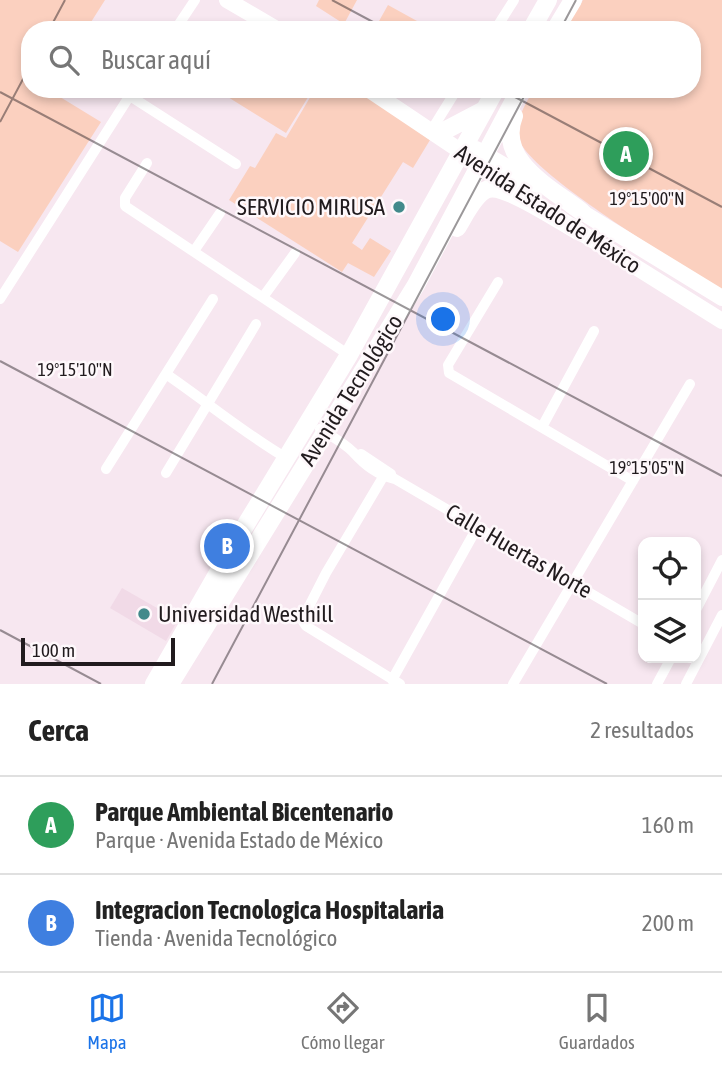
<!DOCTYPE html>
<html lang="es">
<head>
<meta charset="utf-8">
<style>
  :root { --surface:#fff; --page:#f2f2f2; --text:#222; --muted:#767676; --line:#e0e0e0; --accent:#1a73e8 }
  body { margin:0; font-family:"Asap Condensed",sans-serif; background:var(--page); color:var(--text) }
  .controls { position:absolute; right:21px; bottom:21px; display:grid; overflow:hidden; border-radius:14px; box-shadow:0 4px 10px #0003 }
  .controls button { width:63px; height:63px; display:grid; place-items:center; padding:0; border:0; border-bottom:2px solid var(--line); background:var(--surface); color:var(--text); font:35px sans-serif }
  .scale { position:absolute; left:21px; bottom:18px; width:154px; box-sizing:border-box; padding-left:7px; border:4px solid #211b1e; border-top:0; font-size:19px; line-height:24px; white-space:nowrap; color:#211b1e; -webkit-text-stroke:5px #fef8fb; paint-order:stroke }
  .you { position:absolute; left:444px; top:320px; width:24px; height:24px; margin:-18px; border:5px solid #fff; border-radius:50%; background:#1a73e8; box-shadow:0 0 0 10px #1a73e833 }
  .badge { display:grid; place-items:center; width:46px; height:46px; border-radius:50%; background:var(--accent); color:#fff; font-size:23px; font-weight:700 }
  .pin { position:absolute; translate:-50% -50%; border:4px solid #fff; box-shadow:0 2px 7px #0006 }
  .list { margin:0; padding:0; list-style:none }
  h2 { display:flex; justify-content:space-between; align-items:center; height:91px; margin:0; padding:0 28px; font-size:30px }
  h2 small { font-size:23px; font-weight:400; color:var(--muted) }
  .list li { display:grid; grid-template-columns:46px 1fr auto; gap:21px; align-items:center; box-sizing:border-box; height:98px; padding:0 28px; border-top:2px solid var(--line) }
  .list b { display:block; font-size:26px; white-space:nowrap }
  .list p { margin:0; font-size:23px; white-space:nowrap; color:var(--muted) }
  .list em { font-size:23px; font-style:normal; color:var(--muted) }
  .icon { flex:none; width:38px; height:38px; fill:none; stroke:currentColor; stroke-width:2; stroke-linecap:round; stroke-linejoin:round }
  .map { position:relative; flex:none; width:722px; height:684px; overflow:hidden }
  .search { position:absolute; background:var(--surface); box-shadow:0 4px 10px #0003; left:21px; right:21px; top:21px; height:77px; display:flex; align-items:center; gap:18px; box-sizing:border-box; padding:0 24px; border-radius:28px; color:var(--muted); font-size:26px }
  .sheet { height:287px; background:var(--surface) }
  nav { display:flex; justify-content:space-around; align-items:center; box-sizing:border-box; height:98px; border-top:2px solid var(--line); background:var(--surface); font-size:19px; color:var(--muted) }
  nav a { display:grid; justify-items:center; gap:4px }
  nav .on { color:var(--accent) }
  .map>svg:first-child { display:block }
  .built { fill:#f1dae7 }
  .green { fill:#fbd0bf }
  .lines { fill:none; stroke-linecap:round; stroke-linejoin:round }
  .minor { stroke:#fff; stroke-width:10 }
  .secondary { stroke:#fff; stroke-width:16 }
  .primary { stroke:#fff; stroke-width:18 }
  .ticks { fill:none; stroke:#211b1e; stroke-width:2; stroke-opacity:0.45 }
  .poi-dot { fill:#428a8b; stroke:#fef8fb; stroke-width:2.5 }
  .labels { text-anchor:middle; stroke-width:5; stroke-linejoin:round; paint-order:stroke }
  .poi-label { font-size:23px; fill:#211b1e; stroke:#fef8fb; text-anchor:end }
  .street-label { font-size:23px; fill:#211b1e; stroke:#fef8fb }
  .ticks-label { font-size:18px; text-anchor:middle; fill:#211b1e; stroke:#fef8fb; stroke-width:5; stroke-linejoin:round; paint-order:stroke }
</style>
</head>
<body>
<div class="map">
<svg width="722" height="684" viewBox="0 0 722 684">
  <rect width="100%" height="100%" fill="#f7e7f0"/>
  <path class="built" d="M122,588L178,620L166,641L110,608Z"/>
  <path class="green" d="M0,0H105L86,30H30V89H47L101,122L18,252L0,241Z
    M319,0H357L344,24L316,6Z
    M583,0H722V290C686,268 528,173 519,139C515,119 524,107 534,89H692V30H565Z
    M388,5L417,21L412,30H374Z
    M215,89H302L310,94L286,133Z
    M315,89H358L430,140L413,168L403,162L352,243L362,250L370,238L391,251L374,277L348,263L342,272L229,200L250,166L255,168L276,133L286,138Z"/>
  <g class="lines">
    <path class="minor" d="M175,30L195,0
      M495,30L514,0
      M130,96L236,164
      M431,131L457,89
      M147,163L125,198V206L349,355
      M194,251L220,213
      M498,282L448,365L449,373L633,481
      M263,297L295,253
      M0,299L134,89
      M166,374C207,402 245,434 288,459
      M542,427L594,331
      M320,429C331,436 344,443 353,452C365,465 377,475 395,479L643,624
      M361,454L391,474
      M106,469L213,299
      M386,472L326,573L302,620L306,626L400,684
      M166,473L256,324
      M696,610L722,560
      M392,680L478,526
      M513,684L690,384
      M657,684L671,658
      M686,684L722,615"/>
    <path class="secondary" d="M227,0L278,30
      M368,89L526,195
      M476,149L538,185
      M572,206L722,298
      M567,224L722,321"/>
    <path class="primary" d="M531,30L548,0
      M555,30L573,0
      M514,116C496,161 551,188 582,212
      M444,131L484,110
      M457,228C464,217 475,193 488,189C506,184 561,222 578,231
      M154,684L242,531L349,355L496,89
      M170,684L416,285L520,89"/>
  </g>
  <path class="ticks" d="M332,0L388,30M49,30L65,0M560,30L576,0M500,89L722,207M0,92L722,476M0,122L30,66M0,361L607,684M0,630L101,684M212,684L528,89"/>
  <g class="poi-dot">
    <circle cx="399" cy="207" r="7"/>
    <circle cx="144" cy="614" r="7"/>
  </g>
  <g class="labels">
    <g class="poi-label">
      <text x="385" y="215">SERVICIO MIRUSA</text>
      <text x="158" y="622" text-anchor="start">Universidad Westhill</text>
    </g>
    <g class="street-label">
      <text transform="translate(548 209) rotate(33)" y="8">Avenida Estado de México</text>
      <text transform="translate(351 390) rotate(-58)" y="8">Avenida Tecnológico</text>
      <text transform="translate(519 551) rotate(30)" y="8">Calle Huertas Norte</text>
    </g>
  </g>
  <g class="ticks-label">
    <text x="647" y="205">19°15'00"N</text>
    <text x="75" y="376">19°15'10"N</text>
    <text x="647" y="474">19°15'05"N</text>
  </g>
</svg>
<div class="controls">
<button><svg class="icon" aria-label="locate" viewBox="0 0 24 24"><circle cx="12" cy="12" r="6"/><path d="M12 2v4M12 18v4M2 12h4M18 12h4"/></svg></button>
<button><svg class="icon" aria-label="layers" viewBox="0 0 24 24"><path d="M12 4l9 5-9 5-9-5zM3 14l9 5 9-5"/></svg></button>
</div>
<div class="scale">100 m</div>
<div class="you"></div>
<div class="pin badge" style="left:626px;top:154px;background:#2e9e5b">A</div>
<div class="pin badge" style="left:227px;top:546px;background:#3f7fe0">B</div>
<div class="search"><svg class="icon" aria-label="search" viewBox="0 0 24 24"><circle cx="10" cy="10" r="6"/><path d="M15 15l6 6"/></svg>Buscar aquí</div>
</div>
<section class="sheet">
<h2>Cerca<small>2 resultados</small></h2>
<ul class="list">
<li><span class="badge" style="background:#2e9e5b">A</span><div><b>Parque Ambiental Bicentenario</b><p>Parque · Avenida Estado de México</p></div><em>160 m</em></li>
<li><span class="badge" style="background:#3f7fe0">B</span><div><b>Integracion Tecnologica Hospitalaria</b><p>Tienda · Avenida Tecnológico</p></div><em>200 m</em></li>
</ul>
</section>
<nav>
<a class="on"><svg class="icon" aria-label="map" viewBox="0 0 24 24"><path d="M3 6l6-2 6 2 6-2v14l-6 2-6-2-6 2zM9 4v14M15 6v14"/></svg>Mapa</a>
<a><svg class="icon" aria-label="directions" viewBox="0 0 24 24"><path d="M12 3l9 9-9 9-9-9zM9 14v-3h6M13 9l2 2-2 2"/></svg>Cómo llegar</a>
<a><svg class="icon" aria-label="saved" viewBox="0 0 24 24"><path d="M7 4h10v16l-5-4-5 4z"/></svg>Guardados</a>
</nav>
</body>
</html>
